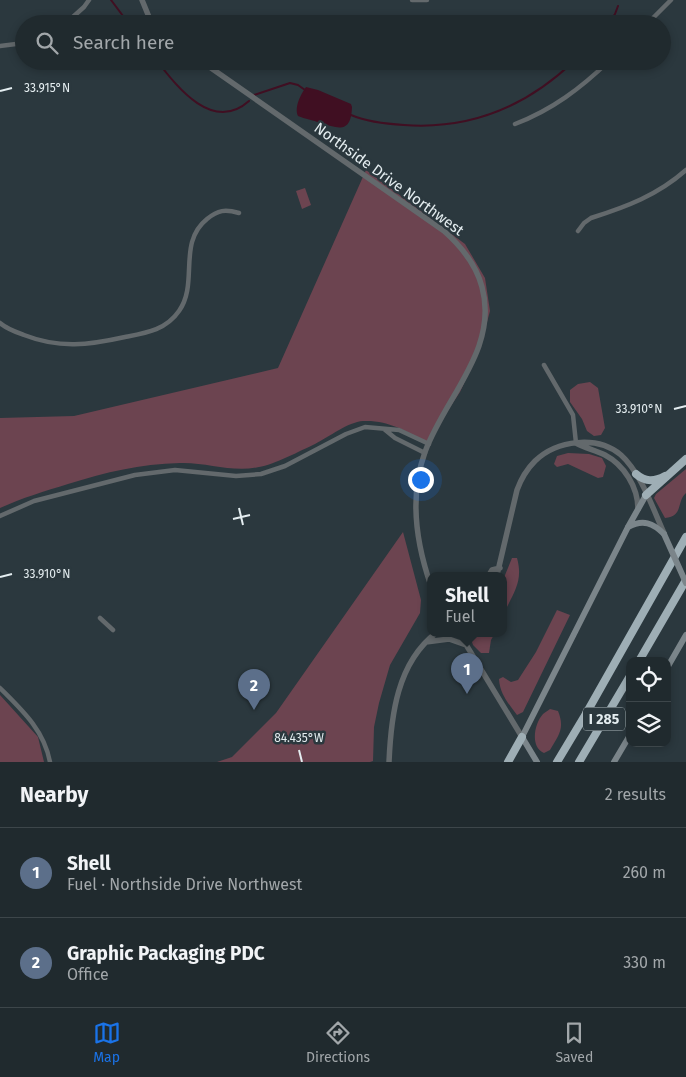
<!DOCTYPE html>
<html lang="en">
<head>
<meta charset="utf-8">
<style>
  :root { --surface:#202a2e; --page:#2d363a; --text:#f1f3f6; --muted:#a2a7aa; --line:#3d464a; --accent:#1a73e8 }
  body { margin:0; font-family:"Fira Sans",sans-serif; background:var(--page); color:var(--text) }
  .controls { position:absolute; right:15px; bottom:15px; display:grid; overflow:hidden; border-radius:10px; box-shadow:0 2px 8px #0003 }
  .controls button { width:45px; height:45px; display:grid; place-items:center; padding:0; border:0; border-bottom:1px solid var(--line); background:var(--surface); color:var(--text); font:25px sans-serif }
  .you { position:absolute; left:420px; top:479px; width:18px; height:18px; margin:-12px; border:4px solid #fff; border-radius:50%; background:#1a73e8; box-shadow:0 0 0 8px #1a73e833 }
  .badge { display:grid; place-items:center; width:32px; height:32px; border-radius:50%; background:var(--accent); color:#fff; font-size:16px; font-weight:700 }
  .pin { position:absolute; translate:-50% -41px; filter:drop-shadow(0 1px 2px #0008) }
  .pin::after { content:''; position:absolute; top:26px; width:18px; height:15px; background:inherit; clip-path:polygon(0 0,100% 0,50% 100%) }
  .popup { position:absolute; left:427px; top:572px; width:80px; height:65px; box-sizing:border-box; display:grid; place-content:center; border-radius:10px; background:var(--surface); filter:drop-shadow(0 1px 4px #0005); font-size:16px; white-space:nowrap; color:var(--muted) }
  .popup b { font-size:19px; color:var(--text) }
  .popup::after { content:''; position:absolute; left:50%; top:100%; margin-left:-10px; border:10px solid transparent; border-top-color:var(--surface) }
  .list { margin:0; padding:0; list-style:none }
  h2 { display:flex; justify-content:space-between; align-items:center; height:65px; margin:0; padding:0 20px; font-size:21px }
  h2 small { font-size:16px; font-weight:400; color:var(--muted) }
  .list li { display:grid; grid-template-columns:32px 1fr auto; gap:15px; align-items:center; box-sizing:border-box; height:90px; padding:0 20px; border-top:1px solid var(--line) }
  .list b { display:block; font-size:19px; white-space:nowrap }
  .list p { margin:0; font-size:16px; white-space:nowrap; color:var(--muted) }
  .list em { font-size:16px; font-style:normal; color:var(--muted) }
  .icon { flex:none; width:28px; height:28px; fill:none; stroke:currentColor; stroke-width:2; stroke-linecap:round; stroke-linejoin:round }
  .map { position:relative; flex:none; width:686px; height:762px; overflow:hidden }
  .search { position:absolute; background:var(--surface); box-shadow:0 2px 8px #0003; left:15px; right:15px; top:15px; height:55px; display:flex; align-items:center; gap:12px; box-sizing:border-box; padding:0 18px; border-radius:28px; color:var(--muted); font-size:19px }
  .sheet { height:245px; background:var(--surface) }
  nav { display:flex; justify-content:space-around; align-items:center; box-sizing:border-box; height:70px; border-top:1px solid var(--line); background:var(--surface); font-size:14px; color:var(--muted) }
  nav a { display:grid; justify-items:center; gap:2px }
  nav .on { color:var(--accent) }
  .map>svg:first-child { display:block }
  .green { fill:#6c4450 }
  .water { fill:#400f22 }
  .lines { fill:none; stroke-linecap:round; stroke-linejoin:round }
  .stream { stroke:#400f22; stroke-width:2 }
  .minor { stroke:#63696c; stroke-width:4.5 }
  .tertiary { stroke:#63696c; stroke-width:5.5 }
  .secondary { stroke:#7b858a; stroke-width:6 }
  .motorway { stroke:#9eaeb5; stroke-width:8 }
  .secondary-bridge { stroke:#7b858a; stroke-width:6 }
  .ticks { fill:none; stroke:#e4edf0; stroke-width:2 }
  .labels { text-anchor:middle; stroke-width:5; stroke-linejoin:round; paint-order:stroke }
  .shield { fill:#2b383e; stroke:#acb7bb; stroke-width:1 }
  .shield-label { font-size:14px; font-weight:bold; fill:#e4edf0 }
  .street-label { font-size:15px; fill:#e4edf0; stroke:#2b383e }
  .ticks-label { font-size:12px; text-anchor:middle; fill:#e4edf0; stroke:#2b383e; stroke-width:5; stroke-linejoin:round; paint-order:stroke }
</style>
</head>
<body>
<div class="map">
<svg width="686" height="762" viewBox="0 0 686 762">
  <rect width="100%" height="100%" fill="#2b383e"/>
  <path class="green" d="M366,170L465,244L485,278L490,311L480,348L460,392L427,442C405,431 389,420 363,421C348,422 329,437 315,444C302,450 273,465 259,467C232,473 207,462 180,463C139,464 107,472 68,484C45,491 22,498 0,508V418L74,416L278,368Z
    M305,188L311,205L302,209L296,191Z
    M590,382L598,388L605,428L601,435L594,436L587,431L582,419L570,402V390L578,384Z
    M568,453L589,454L602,458L606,466L603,477L598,478L568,464L557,467L554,464L557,456Z
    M686,469V493C676,502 684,516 665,518L654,498L656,494Z
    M403,532L421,600L420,613L390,665L379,703L374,727L373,761L370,762H217L232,757L276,713Z
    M512,558H517C524,583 512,594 503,616V580Z
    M557,610L570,615L523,712L517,715C508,703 500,694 499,679L503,677L511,682L518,680L536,652Z
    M469,633H495L491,640L489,653H481L473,645Z
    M0,695L38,737L44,762H0Z
    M550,709L558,711C565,728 559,735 550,750L544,753C530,747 534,724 543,714C545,712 548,711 550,709Z"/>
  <path class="water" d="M306,87L318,90L351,104L352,107C351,133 340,129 320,123C313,120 305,119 298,116C294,107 301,94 306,87Z"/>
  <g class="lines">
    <path class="stream" d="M111,0L129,24
      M607,24L615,14L618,6
      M157,61C178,88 213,133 249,101
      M254,95L290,83L298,85L305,90
      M351,115C368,122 386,124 404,125C471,130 526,107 574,61"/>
    <path class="minor" d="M412,0H427
      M65,24L84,7L89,0
      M647,24L671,0
      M0,46L24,43
      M515,124C552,110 581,88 609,61
      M578,231L584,223L591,218C626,207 658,195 686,170
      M0,323C7,329 16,332 24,335C60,349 89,345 125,337C146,333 166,330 179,311C199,283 177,243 207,219C218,210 225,209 239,213
      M544,365L573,415L576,443
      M384,429L395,438L425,453
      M0,516L34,501L135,475L175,470L236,476L261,474L285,466L346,434L365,427L399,430L429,444
      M100,618L113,630
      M0,688C22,710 44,730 50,762"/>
    <path class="tertiary" d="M142,0L149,17L154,24
      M201,61L444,231C462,247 476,264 482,287C499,349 445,397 425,452C409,496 416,543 431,586
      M576,443C585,448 595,450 605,455C624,465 638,487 638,509
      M489,575L492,570L500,568
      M497,575L517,490C521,479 527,469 535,461C557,440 597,435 621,455C641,473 653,509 664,533
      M459,633L522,737
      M426,642L449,639L466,645
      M389,762C391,716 397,663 436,633"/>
    <path class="secondary" d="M628,527C643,519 653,523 664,534
      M667,668L686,635
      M537,762L522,737L628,527L646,495
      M614,762L630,735"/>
    <path class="motorway" d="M636,474C645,482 654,482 665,476
      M646,495L686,459
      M639,661L686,580
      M508,762L522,737
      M557,762L587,712L686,537
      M579,762L630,676"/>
    <path class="secondary-bridge" d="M664,534L686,583"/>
  </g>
  <path class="ticks" d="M0,91L12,88M674,409L686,406M239,508L243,525M233,519L250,515M0,577L12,574M299,750L302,762"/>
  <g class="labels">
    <rect class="shield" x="583" y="707.5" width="42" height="23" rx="4"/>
    <g class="shield-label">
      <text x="604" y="724">I 285</text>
    </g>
    <g class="street-label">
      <text transform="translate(389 179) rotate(36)" y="5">Northside Drive Northwest</text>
    </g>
  </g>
  <g class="ticks-label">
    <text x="47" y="92">33.915°N</text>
    <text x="639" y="413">33.910°N</text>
    <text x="47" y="578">33.910°N</text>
    <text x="299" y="742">84.435°W</text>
  </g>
</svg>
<div class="controls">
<button><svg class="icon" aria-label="locate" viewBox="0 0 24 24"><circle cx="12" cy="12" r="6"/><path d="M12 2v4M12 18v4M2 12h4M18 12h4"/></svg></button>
<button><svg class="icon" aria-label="layers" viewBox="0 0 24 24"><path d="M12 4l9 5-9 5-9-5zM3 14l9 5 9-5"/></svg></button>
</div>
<div class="you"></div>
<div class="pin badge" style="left:467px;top:694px;background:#5c6f8a">1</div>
<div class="popup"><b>Shell</b>Fuel</div>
<div class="pin badge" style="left:254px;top:710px;background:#5c6f8a">2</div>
<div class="search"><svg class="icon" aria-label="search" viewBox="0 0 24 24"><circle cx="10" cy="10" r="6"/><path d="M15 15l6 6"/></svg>Search here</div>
</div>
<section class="sheet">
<h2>Nearby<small>2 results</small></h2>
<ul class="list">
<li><span class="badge" style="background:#5c6f8a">1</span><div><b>Shell</b><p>Fuel · Northside Drive Northwest</p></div><em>260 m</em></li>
<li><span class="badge" style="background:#5c6f8a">2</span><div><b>Graphic Packaging PDC</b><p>Office</p></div><em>330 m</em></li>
</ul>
</section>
<nav>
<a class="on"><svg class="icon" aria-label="map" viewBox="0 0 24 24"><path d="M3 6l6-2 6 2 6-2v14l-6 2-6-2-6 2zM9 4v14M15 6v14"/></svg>Map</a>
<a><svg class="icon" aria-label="directions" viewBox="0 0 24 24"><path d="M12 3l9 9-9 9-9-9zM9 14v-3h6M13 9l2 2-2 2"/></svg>Directions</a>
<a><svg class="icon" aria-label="saved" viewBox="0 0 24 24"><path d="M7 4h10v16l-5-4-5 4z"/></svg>Saved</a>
</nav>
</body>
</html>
